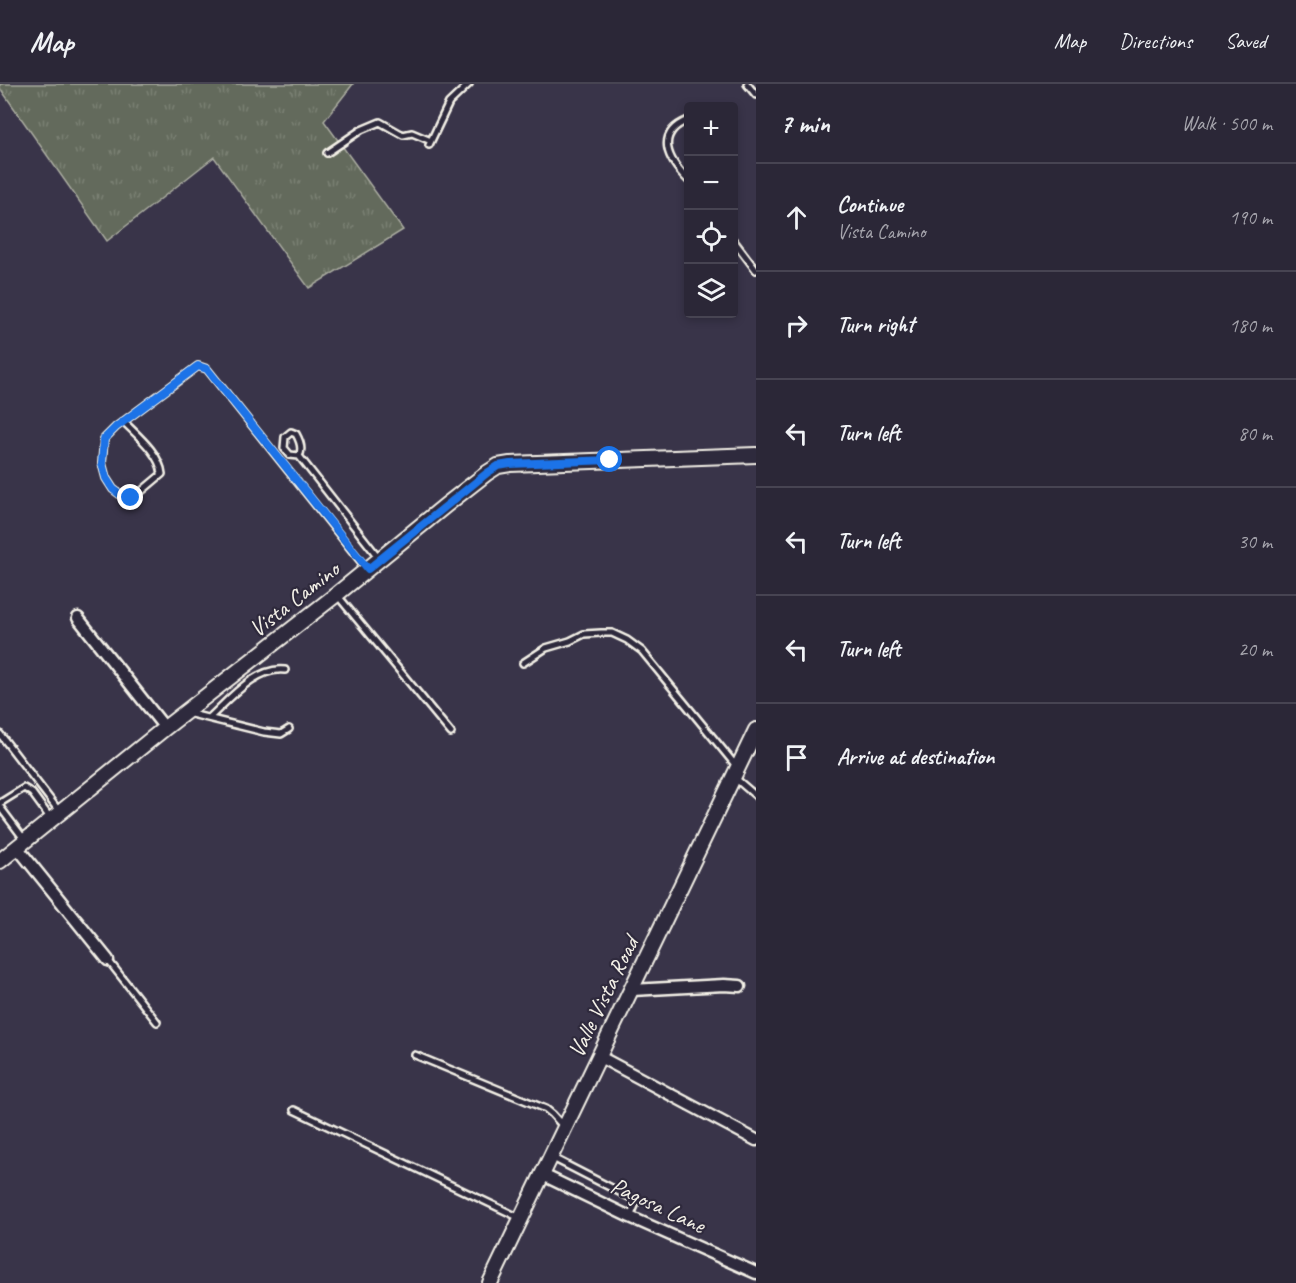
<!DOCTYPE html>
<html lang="en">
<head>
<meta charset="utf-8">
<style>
  :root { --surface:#2b2737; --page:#332f3f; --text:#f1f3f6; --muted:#a6a5ad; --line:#474452 }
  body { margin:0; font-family:Caveat,sans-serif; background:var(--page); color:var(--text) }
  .controls { position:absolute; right:18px; top:18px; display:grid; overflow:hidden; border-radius:6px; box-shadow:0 3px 9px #0003 }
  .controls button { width:54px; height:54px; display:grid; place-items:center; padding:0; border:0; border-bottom:2px solid var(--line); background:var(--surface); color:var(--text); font:30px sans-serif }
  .stop { position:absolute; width:18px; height:18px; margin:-14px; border:4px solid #1a73e8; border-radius:50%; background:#fff }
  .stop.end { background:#1a73e8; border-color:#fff; box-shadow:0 2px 6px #0008 }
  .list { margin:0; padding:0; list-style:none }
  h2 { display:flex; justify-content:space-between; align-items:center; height:78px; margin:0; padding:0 24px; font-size:26px }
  h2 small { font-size:20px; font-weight:400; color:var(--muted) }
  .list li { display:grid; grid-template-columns:39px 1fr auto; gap:18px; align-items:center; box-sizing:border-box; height:108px; padding:0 24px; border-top:2px solid var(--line) }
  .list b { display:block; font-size:22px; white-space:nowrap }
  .list p { margin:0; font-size:20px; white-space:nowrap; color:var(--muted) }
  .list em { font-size:20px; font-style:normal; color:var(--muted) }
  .icon { flex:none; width:33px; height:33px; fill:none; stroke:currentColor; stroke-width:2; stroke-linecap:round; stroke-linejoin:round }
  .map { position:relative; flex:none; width:756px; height:1199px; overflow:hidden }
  header { display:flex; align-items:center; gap:36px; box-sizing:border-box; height:84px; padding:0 30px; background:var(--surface); border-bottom:2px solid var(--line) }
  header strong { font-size:28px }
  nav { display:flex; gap:33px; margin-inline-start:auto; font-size:21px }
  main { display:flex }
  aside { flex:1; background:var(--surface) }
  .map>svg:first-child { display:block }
  .grass { fill:url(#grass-tufts); stroke:#acaea2; stroke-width:1.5 }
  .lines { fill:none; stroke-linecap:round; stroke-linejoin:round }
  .service-casing { stroke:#f4f1e8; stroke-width:10 }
  .minor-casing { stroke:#f4f1e8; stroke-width:15 }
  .tertiary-casing { stroke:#f4f1e8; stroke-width:18 }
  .service { stroke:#2f2a3d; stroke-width:5 }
  .minor { stroke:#2f2a3d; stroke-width:10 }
  .tertiary { stroke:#2f2a3d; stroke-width:14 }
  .route { stroke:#1a73e8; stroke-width:8 }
  .labels { text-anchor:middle; stroke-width:4.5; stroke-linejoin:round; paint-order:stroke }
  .street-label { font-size:24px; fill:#f4f1e8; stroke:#2f2a3d }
</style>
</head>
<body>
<header>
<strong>Map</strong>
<nav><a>Map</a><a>Directions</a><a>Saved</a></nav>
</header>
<main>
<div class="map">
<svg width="756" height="1199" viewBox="0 0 756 1199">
  <defs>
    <pattern id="grass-tufts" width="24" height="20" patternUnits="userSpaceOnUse" patternTransform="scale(1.5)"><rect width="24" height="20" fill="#636a5c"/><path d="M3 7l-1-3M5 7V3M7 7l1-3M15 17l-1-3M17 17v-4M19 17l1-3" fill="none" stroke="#7a8073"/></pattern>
  </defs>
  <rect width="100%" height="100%" fill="#393449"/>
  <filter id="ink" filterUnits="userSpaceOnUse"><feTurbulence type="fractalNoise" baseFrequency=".0167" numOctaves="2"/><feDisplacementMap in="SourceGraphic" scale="12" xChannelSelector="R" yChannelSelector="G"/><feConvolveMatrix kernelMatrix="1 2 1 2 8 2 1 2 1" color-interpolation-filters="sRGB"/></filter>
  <g filter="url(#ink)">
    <path class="grass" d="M0,0H353L324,37L403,146L309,204L214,73L107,157L0,4Z"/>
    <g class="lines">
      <g class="service-casing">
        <path id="service" d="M747,0L756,11
          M688,36C654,50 668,76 688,96
          M429,61L449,19L469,0
          M327,69L361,46L380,38L403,51L412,49L431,57
          M734,157L756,186
          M124,338C138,352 160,370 162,390L137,411L126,415L113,405L106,394L102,379L104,355L116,343L198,282L207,285L366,484
          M299,372L290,371L284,364L285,353L291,348L296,350C300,357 303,365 299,372L379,474
          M338,512L451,649
          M523,579L546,564L570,557L584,550L601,549H612L627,556L642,567L737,683
          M187,629L264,648L281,650L289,645
          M209,634C228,617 256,582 285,586
          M0,650L59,727
          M735,694L756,712
          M0,719L24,704L32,709L51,735
          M0,723L24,755
          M108,876L157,938
          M415,971L546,1025L552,1030L563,1042
          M294,1026L520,1134
          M551,1073L637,1117L630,1133"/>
      </g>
      <g class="minor-casing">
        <path id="minor" d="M78,534L165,644
          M17,763L108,876
          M632,906L724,901L740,902
          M600,973L756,1056
          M543,1091L630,1133L756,1189"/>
      </g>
      <g class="tertiary-casing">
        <path id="tertiary" d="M0,777L165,644L337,510L446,421L487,389L498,382L510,380L756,371
          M490,1199L756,646"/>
      </g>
      <use href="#service" class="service"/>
      <use href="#minor" class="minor"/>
      <use href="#tertiary" class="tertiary"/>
    </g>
  </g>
  <g class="lines" filter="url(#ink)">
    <path class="route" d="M131,414L126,415L113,405L106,394L102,379L104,355L116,343L198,282L207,285L368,485L487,389L498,382L510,380L610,376"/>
  </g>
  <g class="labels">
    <g class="street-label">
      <text transform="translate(294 515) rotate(-38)" y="8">Vista Camino</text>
      <text transform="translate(603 913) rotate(-64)" y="8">Valle Vista Road</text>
      <text transform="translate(658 1121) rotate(25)" y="8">Pagosa Lane</text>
    </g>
  </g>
</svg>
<div class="controls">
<button>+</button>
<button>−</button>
<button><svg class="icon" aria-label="locate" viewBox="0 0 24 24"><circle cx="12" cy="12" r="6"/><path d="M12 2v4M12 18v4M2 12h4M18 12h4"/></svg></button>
<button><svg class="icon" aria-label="layers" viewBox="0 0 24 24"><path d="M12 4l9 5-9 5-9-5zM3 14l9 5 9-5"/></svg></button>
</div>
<div class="stop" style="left:610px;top:376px"></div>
<div class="stop end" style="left:131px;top:414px"></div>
</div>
<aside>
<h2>7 min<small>Walk · 500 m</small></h2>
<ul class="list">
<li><svg class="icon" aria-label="ahead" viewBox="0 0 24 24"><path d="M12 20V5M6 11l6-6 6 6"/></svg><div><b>Continue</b><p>Vista Camino</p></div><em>190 m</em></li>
<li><svg class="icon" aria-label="right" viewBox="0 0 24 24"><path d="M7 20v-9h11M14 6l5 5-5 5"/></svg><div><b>Turn right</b></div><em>180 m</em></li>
<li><svg class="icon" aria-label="left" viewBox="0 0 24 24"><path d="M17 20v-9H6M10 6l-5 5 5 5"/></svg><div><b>Turn left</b></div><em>80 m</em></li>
<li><svg class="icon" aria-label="left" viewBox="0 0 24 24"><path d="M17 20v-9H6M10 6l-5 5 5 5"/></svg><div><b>Turn left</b></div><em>30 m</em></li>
<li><svg class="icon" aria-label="left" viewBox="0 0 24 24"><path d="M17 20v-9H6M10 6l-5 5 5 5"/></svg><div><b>Turn left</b></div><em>20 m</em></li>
<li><svg class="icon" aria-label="arrive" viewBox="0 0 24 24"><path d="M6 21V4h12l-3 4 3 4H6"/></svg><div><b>Arrive at destination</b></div></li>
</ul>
</aside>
</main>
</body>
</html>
